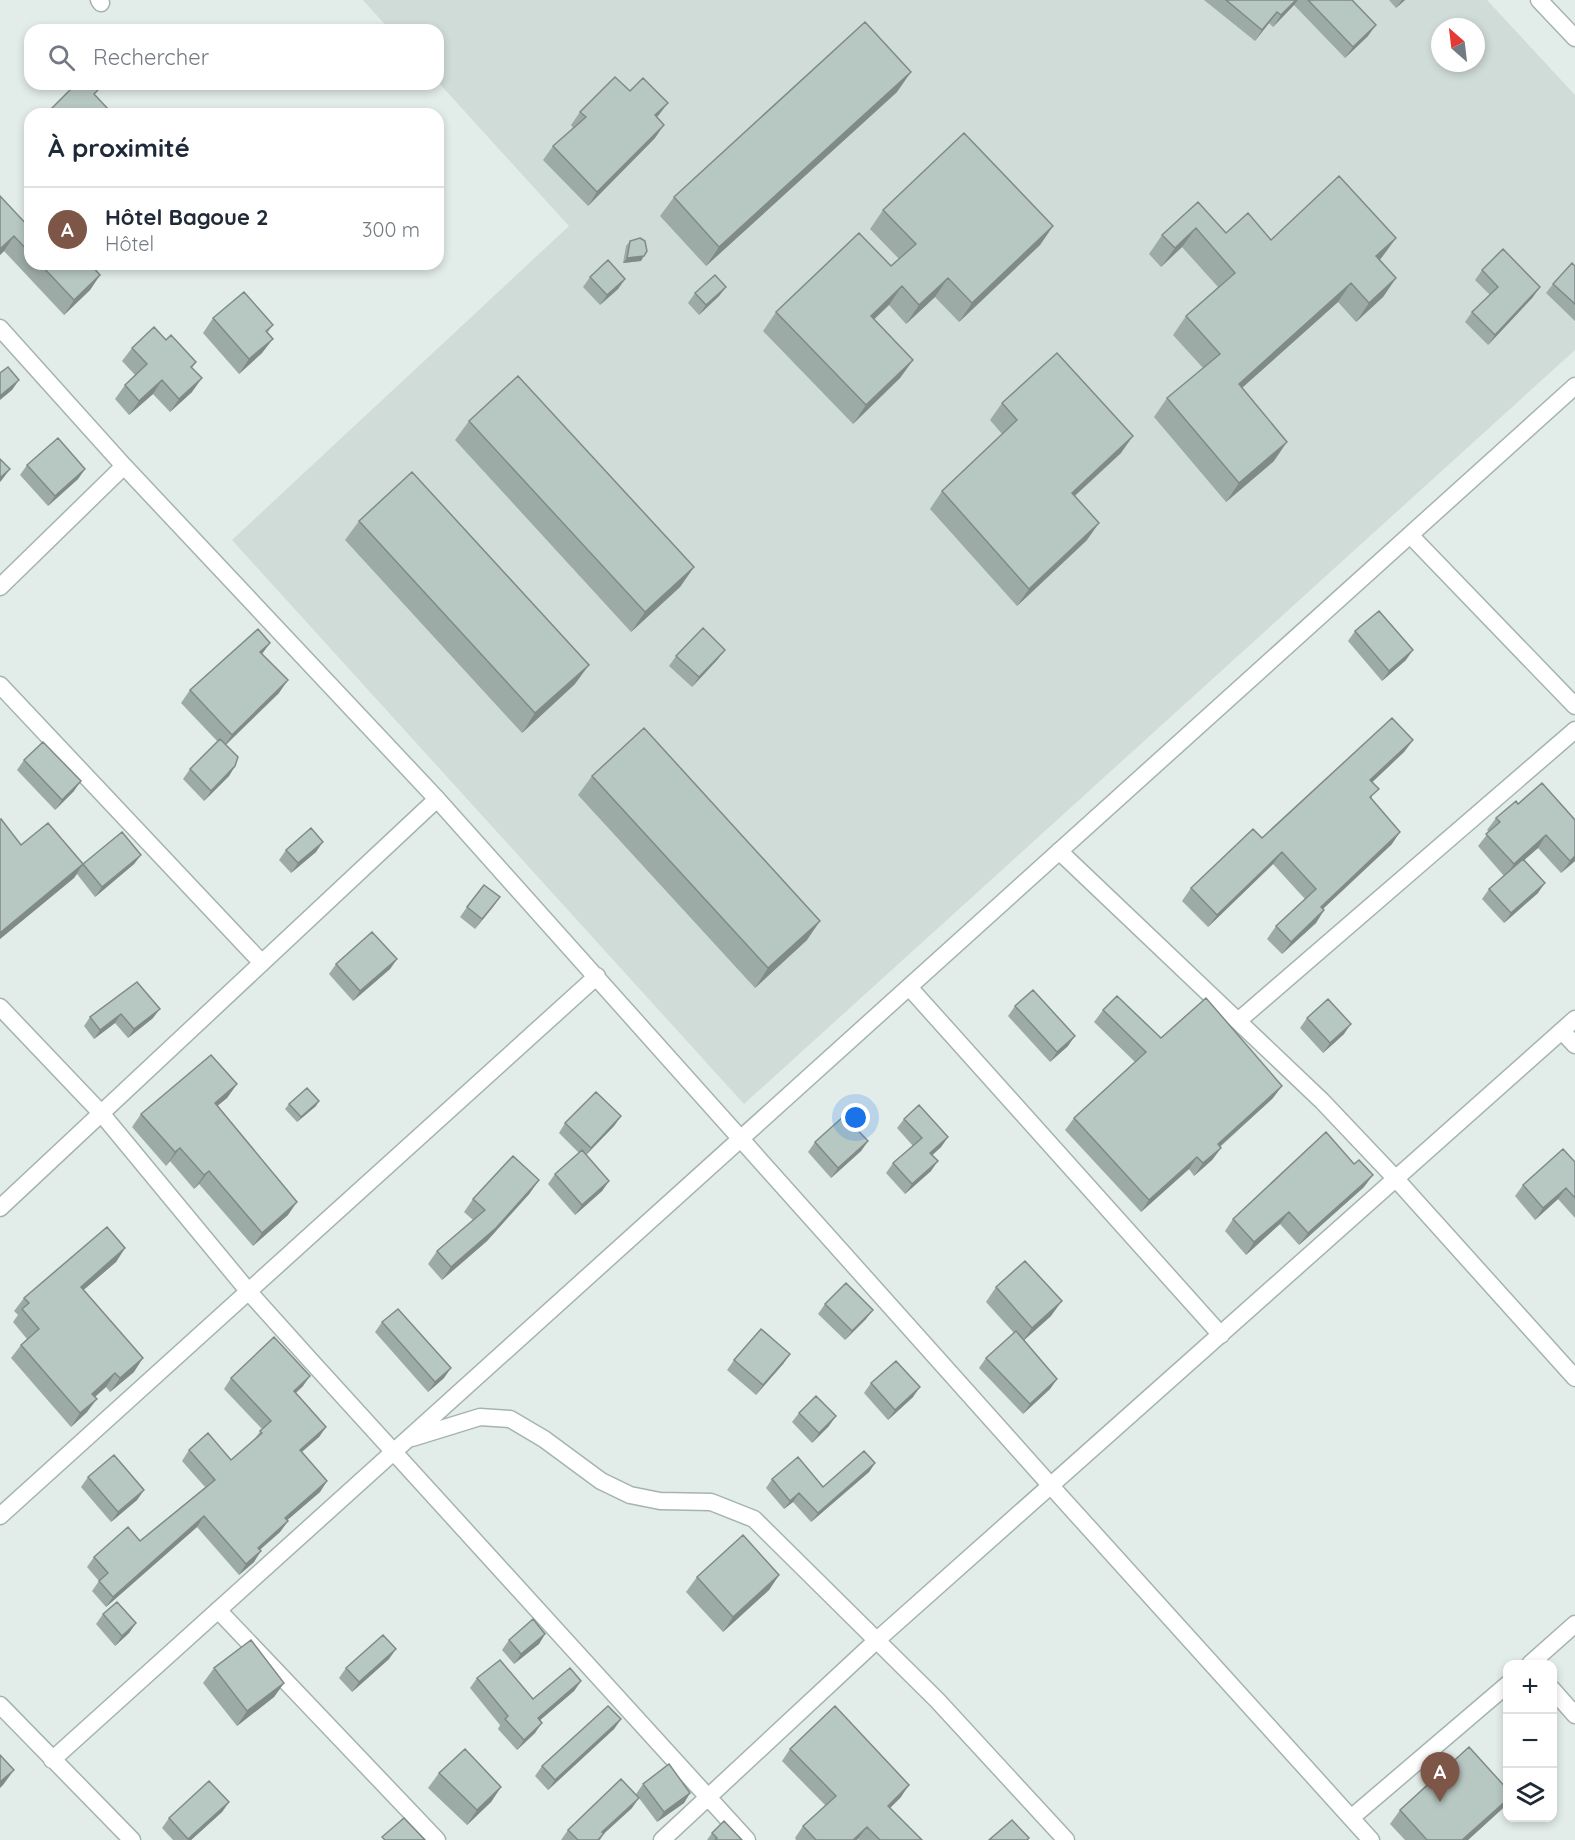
<!DOCTYPE html>
<html lang="fr">
<head>
<meta charset="utf-8">
<style>
  :root { --surface:#fff; --page:#f2f2f3; --text:#1f2937; --muted:#747a83; --line:#e0e1e3; --accent:#7d5648 }
  body { margin:0; font-family:Quicksand,sans-serif; background:var(--page); color:var(--text) }
  .controls { position:absolute; right:18px; bottom:18px; display:grid; overflow:hidden; border-radius:12px; box-shadow:0 3px 9px #0003 }
  .controls button { width:54px; height:54px; display:grid; place-items:center; padding:0; border:0; border-bottom:2px solid var(--line); background:var(--surface); color:var(--text); font:30px sans-serif }
  .compass { position:absolute; left:1431px; top:18px; width:54px; height:54px; border-radius:50%; background:var(--surface); box-shadow:0 3px 9px #0003; rotate:332deg }
  .you { position:absolute; left:856px; top:1118px; width:21px; height:21px; margin:-15px; border:4px solid #fff; border-radius:50%; background:#1a73e8; box-shadow:0 0 0 9px #1a73e833 }
  .badge { display:grid; place-items:center; width:39px; height:39px; border-radius:50%; background:var(--accent); color:#fff; font-size:20px; font-weight:700 }
  .pin { position:absolute; translate:-50% -50px; filter:drop-shadow(0 2px 3px #0008) }
  .pin::after { content:''; position:absolute; top:32px; width:21px; height:18px; background:inherit; clip-path:polygon(0 0,100% 0,50% 100%) }
  .list { margin:0; padding:0; list-style:none }
  h2 { display:flex; justify-content:space-between; align-items:center; height:78px; margin:0; padding:0 24px; font-size:26px }
  h2 small { font-size:20px; font-weight:400; color:var(--muted) }
  .list li { display:grid; grid-template-columns:39px 1fr auto; gap:18px; align-items:center; box-sizing:border-box; height:84px; padding:0 24px; border-top:2px solid var(--line) }
  .list b { display:block; font-size:22px; white-space:nowrap }
  .list p { margin:0; font-size:20px; white-space:nowrap; color:var(--muted) }
  .list em { font-size:20px; font-style:normal; color:var(--muted) }
  .icon { flex:none; width:33px; height:33px; fill:none; stroke:currentColor; stroke-width:2; stroke-linecap:round; stroke-linejoin:round }
  .map { position:relative; flex:none; width:1575px; height:1840px; overflow:hidden }
  .search { position:absolute; background:var(--surface); box-shadow:0 3px 9px #0003; left:24px; top:24px; width:420px; height:66px; display:flex; align-items:center; gap:15px; box-sizing:border-box; padding:0 21px; border-radius:18px; color:var(--muted); font-size:22px }
  .panel { position:absolute; background:var(--surface); box-shadow:0 3px 9px #0003; left:24px; top:108px; width:420px; height:162px; border-radius:18px }
  .map>svg:first-child { display:block }
  .built { fill:#d0dcd8; fill-rule:evenodd }
  .lines { fill:none; stroke-linecap:round; stroke-linejoin:round }
  .minor-casing { stroke:#a5b4b0; stroke-width:19 }
  .minor { stroke:#fff; stroke-width:16 }
  .wall { fill:#9daba7 }
  .shaded-wall { fill:#808b88 }
  .building { fill:#b7c7c2; stroke:#808b88; stroke-width:1.5 }
</style>
</head>
<body>
<div class="map">
<svg width="1575" height="1840" viewBox="0 0 1575 1840">
  <rect width="100%" height="100%" fill="#e2ece9"/>
  <path class="built" d="M363,0H1487L1575,95V350L744,1104L232,540L569,226L438,82V30H390ZM1440,27H1476V63H1440Z"/>
  <g class="lines">
    <g class="minor-casing">
      <path id="minor" d="M99,0L101,3
        M1539,0L1575,38
        M0,328L124,466L437,799L1051,1486L1371,1840
        M1410,535L1575,706
        M0,587L124,466
        M0,685L262,963
        M1059,851L1322,1101L1396,1179L1575,1378
        M909,987L1221,1335
        M0,1007L101,1113L249,1292L311,1361L747,1840
        M1238,1021L1575,730
        M1562,1031L1575,1045
        M0,1208L437,799
        M412,1438L480,1417L510,1419L544,1439L601,1481L630,1495L660,1501L711,1502L754,1519L937,1700L1066,1840
        M0,1516L597,976
        M218,1610L437,1840
        M1530,1664L1575,1624
        M1552,1689L1575,1715
        M0,1705L132,1840
        M52,1760L1575,386
        M1351,1818L1508,1684
        M662,1840L877,1640L1575,1019"/>
    </g>
    <use href="#minor" class="minor"/>
  </g>
  <path class="wall" d="M1204,0H1352L1368,36L1345,58L1294,5L1273,27L1269,23L1255,41Z
    M1389,0H1405L1396,8Z
    M897,92L706,266L660,216L674,197Z
    M580,112L657,118L655,138L588,206L543,160L553,146L573,128L571,125Z
    M0,196L30,228V264H90L100,275L90,290L64,315L4,251L0,255Z
    M1198,202L1226,233L1271,240L1396,238L1380,260L1396,278L1383,297L1356,322L1338,302L1242,388L1274,461L1226,502L1154,417L1167,398L1203,368L1173,335L1186,316L1218,287L1182,247L1161,267L1149,254L1162,235Z
    M883,210L1053,226L1040,245L959,322L935,297L906,324L889,305L874,319L913,360L900,378L853,424L763,331L776,312L891,266L899,259L870,229Z
    M630,241L641,261L623,263L626,246Z
    M1575,266V321L1546,293L1553,284Z
    M1482,270L1533,297L1488,345L1465,322L1472,312L1490,295L1475,280Z
    M590,277L625,279L618,289L600,305L583,287Z
    M726,287L719,296L699,315L688,303L695,293Z
    M213,318L273,325L268,332L262,353L239,374L203,333Z
    M166,340L196,362L192,368V392L170,412L153,394L129,415L115,399L125,385L135,375L122,361L132,348Z
    M1002,403L1121,453L1075,496L1087,540L1017,606L930,509L942,491L1002,434L990,420Z
    M469,421L694,567L680,587L631,632L455,440Z
    M27,465L85,469L78,479L48,506L20,475Z
    M359,521L575,684L522,733L345,540Z
    M1355,631L1406,660L1382,681L1348,641Z
    M270,643L262,654L279,693L226,745L235,766L229,776L204,801L183,779L190,769L218,742L181,703L190,690Z
    M676,656L718,659L692,687L669,666Z
    M1413,740L1404,752L1372,782V799L1392,844L1323,909L1324,910L1316,923L1282,954L1267,939L1276,926L1305,899L1273,864L1208,927L1182,901L1191,888L1262,838Z
    M24,760L74,791L55,810L17,770Z
    M592,776L807,940L755,988L578,795Z
    M1518,804L1575,820V861L1561,873L1538,848L1524,860L1538,893L1504,923L1482,899L1489,889L1504,876L1478,846L1489,832L1487,830L1496,818Z
    M0,820L21,845L83,864L141,855L134,864L95,897L77,874L74,878L0,939Z
    M286,850L316,852L291,873L279,860Z
    M500,897L475,929L460,917L467,907Z
    M397,959L390,969L353,1001L329,974L336,964Z
    M137,982L153,1018L128,1038L115,1023L94,1039L84,1026L90,1017Z
    M1015,1006L1068,1046L1050,1062L1008,1016Z
    M1103,1010L1161,1038L1273,1098L1220,1147L1221,1148L1212,1160L1194,1176L1189,1169L1141,1212L1065,1130L1074,1118L1135,1062L1094,1022Z
    M1307,1018L1344,1034L1323,1053L1300,1028Z
    M237,1084L227,1098L217,1106L288,1215L253,1246L199,1184L194,1189L170,1161L166,1166L132,1127L141,1114Z
    M289,1104L316,1106L297,1122L285,1109Z
    M621,1116L614,1126L586,1155L609,1181L602,1191L575,1215L548,1184L555,1174L579,1153L559,1133L565,1123Z
    M904,1119L948,1137L941,1147L932,1155L931,1171L905,1194L886,1173L893,1163L913,1146L897,1128Z
    M868,1141L861,1151L831,1178L808,1152L815,1142Z
    M1575,1162V1218L1558,1199L1535,1220L1515,1196L1523,1185Z
    M1364,1187L1299,1245L1280,1224L1246,1255L1225,1231L1233,1219Z
    M530,1193L487,1241L442,1280L428,1264L437,1251L473,1220L464,1212L473,1199Z
    M125,1248L116,1262L83,1290L134,1372L110,1392L106,1387L95,1397L87,1412L71,1427L11,1358L21,1345L27,1339L13,1322L18,1315L14,1311L24,1298Z
    M996,1287L1051,1316L1024,1340L1057,1379L1050,1389L1023,1414L979,1368L986,1358L1014,1333L986,1302Z
    M825,1304L866,1319L845,1340L818,1314Z
    M382,1322L444,1378L428,1392L375,1332Z
    M790,1354L783,1364L756,1395L727,1370L734,1360Z
    M231,1378L303,1386L296,1393L326,1427L319,1437L302,1452L327,1481L320,1492L287,1520L288,1521L280,1532L260,1550L254,1562L239,1575L197,1527L106,1607L92,1591L99,1581L87,1567L94,1557L140,1541L205,1487L182,1461L189,1450L231,1460L253,1441L262,1429L224,1389Z
    M871,1383L913,1397L888,1420L864,1393Z
    M799,1413L829,1426L812,1443L792,1422Z
    M875,1463L869,1472L811,1522L793,1502L784,1509L766,1488L772,1479L823,1487Z
    M88,1477L144,1490L137,1500L111,1522L81,1487Z
    M779,1575L769,1590L723,1632L686,1592L697,1577Z
    M103,1614L136,1623L129,1633L115,1646L96,1624Z
    M545,1634L539,1644L514,1664L502,1650L509,1640Z
    M389,1659L352,1692L339,1678L346,1668Z
    M214,1668L284,1683L274,1697L237,1726L203,1683Z
    M477,1678L533,1699L581,1681L574,1691L540,1720L535,1733L517,1750L498,1729L500,1725L470,1688Z
    M621,1719L614,1729L548,1790L535,1776L542,1766Z
    M790,1749L901,1797L890,1808L922,1840H859L858,1839L857,1840H796L795,1838L803,1826L826,1806L782,1761Z
    M439,1773L501,1787L491,1802L467,1825L428,1788Z
    M643,1784L690,1793L684,1803L657,1822L636,1794Z
    M1508,1790V1802L1502,1809L1468,1840H1405L1390,1824L1400,1810Z
    M229,1802L222,1812L191,1840H173L162,1828L169,1818Z
    M632,1808L604,1833L600,1840H561L568,1830Z
    M712,1833L742,1840H707Z"/>
  <path class="shaded-wall" d="M1296,0H1298L1294,5L1273,27L1281,15Z
    M1402,0H1405L1396,8Z
    M1277,12L1269,23L1255,41L1262,30Z
    M1376,25L1368,36L1345,58L1353,47Z
    M911,72L897,92L706,266L719,247Z
    M668,103L658,116L645,129L655,115Z
    M664,125L655,138L588,206L597,192Z
    M1053,226L1040,245L959,322L972,303Z
    M1196,228L1182,247L1161,267L1175,248Z
    M14,236L4,251L0,255V250Z
    M1396,238L1382,257L1363,275L1376,256Z
    M644,256L641,261L623,263L627,258Z
    M100,275L90,290L64,315L74,300Z
    M948,278L935,297L906,324L919,305Z
    M1396,278L1383,297L1356,322L1369,303Z
    M625,279L618,289L600,305L607,295Z
    M1351,283L1338,302L1225,403L1239,384Z
    M902,286L889,305L858,335L871,316Z
    M726,287L719,296L699,315L706,305Z
    M1540,287L1533,297L1488,345L1495,335Z
    M273,339L262,353L239,374L249,359Z
    M913,360L900,378L853,424L866,405Z
    M202,378L192,392L170,412L179,399Z
    M19,380L12,390L0,400V396Z
    M162,380L153,394L129,415L139,401Z
    M1133,436L1121,453L1059,510L1072,493Z
    M1287,442L1274,461L1226,502L1239,483Z
    M10,469L1,481L0,482V478Z
    M85,469L78,479L48,506L55,496Z
    M1099,523L1087,540L1017,606L1029,589Z
    M694,567L680,587L631,632L645,612Z
    M270,643L261,655L260,652Z
    M725,650L718,659L692,687L699,677Z
    M1413,650L1406,660L1382,681L1389,671Z
    M589,665L575,684L522,733L535,713Z
    M288,680L279,693L223,747L232,735Z
    M1413,740L1404,752L1362,792L1370,780Z
    M235,766L229,776L204,801L211,791Z
    M81,781L74,791L55,810L62,800Z
    M1400,832L1392,844L1312,919L1321,907Z
    M1546,835L1538,848L1505,877L1514,864Z
    M323,842L316,852L291,873L298,863Z
    M1282,852L1273,864L1208,927L1217,915Z
    M141,855L134,864L95,897L102,887Z
    M1575,856V861L1561,873L1570,861Z
    M83,864L74,878L0,939V933Z
    M1545,883L1538,893L1504,923L1511,913Z
    M500,897L493,907L475,929L482,919Z
    M1324,910L1316,923L1282,954L1291,942Z
    M820,921L807,940L755,988L768,968Z
    M397,959L390,969L353,1001L360,991Z
    M160,1009L153,1018L128,1038L134,1029Z
    M121,1014L115,1023L94,1039L100,1030Z
    M1351,1024L1344,1034L1323,1053L1330,1043Z
    M1075,1036L1068,1046L1050,1062L1057,1052Z
    M237,1084L227,1098L205,1116L215,1103Z
    M1282,1086L1273,1098L1209,1156L1218,1144Z
    M319,1101L316,1106L297,1122L301,1117Z
    M621,1116L614,1126L584,1157L591,1148Z
    M948,1137L941,1147L924,1163L930,1153Z
    M868,1141L861,1151L831,1178L838,1168Z
    M180,1148L170,1161L166,1166L175,1152Z
    M1221,1148L1212,1160L1194,1176L1203,1163Z
    M1197,1157L1189,1169L1141,1212L1149,1200Z
    M938,1161L931,1171L905,1194L912,1184Z
    M209,1171L199,1184L194,1189L204,1175Z
    M1373,1175L1364,1187L1299,1245L1308,1233Z
    M539,1180L530,1193L487,1241L442,1280L451,1267Z
    M609,1181L602,1191L575,1215L582,1205Z
    M1566,1188L1558,1199L1535,1220L1543,1208Z
    M297,1202L288,1215L253,1246L262,1233Z
    M1289,1212L1280,1224L1246,1255L1254,1242Z
    M125,1248L116,1262L72,1300L81,1287Z
    M1062,1301L1051,1316L1022,1342L1032,1328Z
    M873,1310L866,1319L845,1340L852,1331Z
    M790,1354L783,1364L756,1395L763,1385Z
    M143,1358L134,1372L110,1392L120,1378Z
    M451,1368L444,1378L428,1392L435,1382Z
    M115,1373L106,1387L83,1407L92,1394Z
    M310,1376L303,1386L286,1401L294,1391Z
    M1057,1379L1050,1389L1023,1414L1030,1404Z
    M920,1387L913,1397L888,1420L895,1410Z
    M97,1399L87,1412L71,1427L80,1413Z
    M836,1416L829,1426L812,1443L819,1433Z
    M326,1427L319,1437L292,1460L300,1450Z
    M875,1463L869,1472L811,1522L818,1513Z
    M327,1481L320,1492L277,1529L285,1518Z
    M144,1490L137,1500L111,1522L118,1512Z
    M799,1493L793,1502L784,1509L790,1501Z
    M204,1516L197,1527L106,1607L113,1597Z
    M288,1521L280,1532L250,1558L258,1548Z
    M261,1551L254,1562L239,1575L246,1564Z
    M779,1575L769,1590L723,1632L733,1617Z
    M136,1623L129,1633L115,1646L122,1636Z
    M545,1634L539,1644L514,1664L521,1654Z
    M396,1649L389,1659L352,1692L359,1682Z
    M581,1681L574,1691L531,1728L538,1718Z
    M284,1683L274,1697L237,1726L247,1711Z
    M621,1719L614,1729L548,1790L555,1780Z
    M542,1723L535,1733L517,1750L524,1740Z
    M14,1770L3,1785L0,1788V1782Z
    M909,1785L901,1797L880,1818L888,1806Z
    M501,1787L491,1802L467,1825L477,1810Z
    M690,1793L684,1803L657,1822L664,1812Z
    M639,1798L632,1808L597,1840L602,1832Z
    M1508,1799V1802L1502,1809L1468,1840H1462Z
    M229,1802L222,1812L191,1840H188Z
    M867,1827L857,1840H853Z"/>
  <path class="building" d="M1226,0H1296L1281,15L1277,12L1262,30Z
    M1308,0H1352L1376,25L1353,47Z
    M865,22L911,72L719,247L674,197Z
    M615,77L630,91L643,78L668,103L655,115L664,125L597,192L553,146L586,117L580,112Z
    M76,84H100L102,86L94,94L109,110L105,114H46Z
    M964,133L1053,226L972,303L948,278L919,305L902,286L871,316L913,360L866,405L776,312L859,233L891,266L916,244L883,210Z
    M1339,176L1396,238L1376,256L1396,278L1369,303L1351,283L1239,384L1287,442L1239,483L1167,398L1220,354L1186,316L1235,273L1196,228L1175,248L1162,235L1198,202L1226,233L1248,213L1271,240Z
    M0,196L30,228V253L14,236L0,249Z
    M640,238L645,241L647,251L644,256L627,258L630,241Z
    M1503,249L1540,287L1495,335L1472,312L1498,287L1482,270Z
    M608,260L625,279L607,295L590,277Z
    M1572,263L1575,266V304L1553,284Z
    M40,264H90L100,275L74,300Z
    M715,275L726,287L706,305L695,293Z
    M244,292L273,325L266,331L273,339L249,359L213,318Z
    M154,327L166,340L171,335L196,362L191,367L202,378L179,399L162,380L139,401L125,385L147,364L132,348Z
    M1057,353L1133,436L1072,493L1099,523L1029,589L942,491L1017,420L1002,403Z
    M8,367L19,380L0,396V373Z
    M518,376L694,567L645,612L469,421Z
    M58,438L85,469L55,496L27,465Z
    M0,459L10,469L0,478Z
    M412,472L589,665L535,713L359,521Z
    M1379,611L1413,650L1389,671L1355,631Z
    M703,628L725,650L699,677L676,656Z
    M258,629L270,643L260,652L288,680L232,735L190,690Z
    M1392,718L1413,740L1370,780L1379,789L1370,797L1400,832L1321,907L1324,910L1291,942L1276,926L1316,889L1282,852L1217,915L1191,888L1253,829L1262,838Z
    M644,728L820,921L768,968L592,776Z
    M220,739L238,757L235,766L211,791L190,769Z
    M43,742L81,781L62,800L24,760Z
    M1542,783L1575,820V856L1570,861L1546,835L1514,864L1486,834L1500,822L1496,818L1516,801L1518,804Z
    M1,819L21,845L48,823L83,864L0,933V820Z
    M311,828L323,842L298,863L286,850Z
    M122,832L141,855L102,887L83,864Z
    M1523,859L1545,883L1511,913L1489,889Z
    M484,885L500,897L482,919L467,907Z
    M372,932L397,959L360,991L336,964Z
    M137,982L160,1009L134,1029L121,1014L100,1030L90,1017Z
    M1033,990L1075,1036L1057,1052L1015,1006Z
    M1117,996L1161,1038L1206,998L1282,1086L1218,1144L1221,1148L1203,1163L1197,1157L1149,1200L1074,1118L1146,1052L1103,1010Z
    M1328,999L1351,1024L1330,1043L1307,1018Z
    M211,1055L237,1084L215,1103L297,1202L262,1233L209,1171L204,1175L180,1148L175,1152L141,1114Z
    M307,1088L319,1101L301,1117L289,1104Z
    M596,1092L621,1116L591,1148L565,1123Z
    M919,1105L948,1137L930,1153L938,1161L912,1184L893,1163L922,1138L904,1119Z
    M844,1116L868,1141L838,1168L815,1142Z
    M1326,1132L1354,1164L1359,1160L1373,1175L1308,1233L1289,1212L1254,1242L1233,1219Z
    M1563,1149L1575,1162V1198L1566,1188L1543,1208L1523,1185Z
    M582,1150L609,1181L582,1205L555,1174Z
    M513,1156L539,1180L496,1228L451,1267L437,1251L485,1210L473,1199Z
    M107,1227L125,1248L81,1287L143,1358L120,1378L115,1373L92,1394L97,1399L80,1413L21,1345L39,1329L22,1309L29,1303L24,1298Z
    M1025,1261L1062,1301L1032,1328L996,1287Z
    M846,1283L873,1310L852,1331L825,1304Z
    M398,1309L451,1368L435,1382L382,1322Z
    M761,1329L790,1354L763,1385L734,1360Z
    M1016,1331L1057,1379L1030,1404L986,1358Z
    M274,1337L310,1376L294,1391L326,1427L300,1450L327,1481L285,1518L288,1521L258,1548L261,1551L246,1564L204,1516L113,1597L99,1581L108,1573L94,1557L128,1527L140,1541L215,1480L189,1450L208,1433L231,1460L262,1433L260,1431L271,1421L231,1378Z
    M896,1361L920,1387L895,1410L871,1383Z
    M816,1396L836,1416L819,1433L799,1413Z
    M864,1451L875,1463L818,1513L799,1493L790,1501L772,1479L798,1457L823,1487Z
    M114,1455L144,1490L118,1512L88,1477Z
    M743,1535L779,1575L733,1617L697,1577Z
    M117,1602L136,1623L122,1636L103,1614Z
    M533,1619L545,1634L521,1654L509,1640Z
    M383,1635L396,1649L359,1682L346,1668Z
    M251,1640L284,1683L247,1711L214,1668Z
    M500,1660L533,1699L570,1668L581,1681L538,1718L542,1723L524,1740L505,1719L508,1716L477,1678Z
    M608,1706L621,1719L555,1780L542,1766Z
    M835,1706L909,1785L888,1806L922,1840H880L867,1827L853,1840H816L803,1826L836,1796L790,1749Z
    M1469,1747L1508,1790V1799L1462,1840H1427L1400,1810Z
    M465,1749L501,1787L477,1810L439,1773Z
    M0,1755L14,1770L0,1782Z
    M669,1764L690,1793L664,1812L643,1784Z
    M621,1779L639,1798L602,1832L604,1833L598,1840H578L568,1830Z
    M209,1781L229,1802L188,1839L169,1818Z
    M404,1818L425,1840H385L382,1837Z
    M1012,1820L1029,1838L1027,1840H989Z
    M724,1821L742,1840H715L717,1838L712,1833Z"/>
</svg>
<div class="controls">
<button>+</button>
<button>−</button>
<button><svg class="icon" aria-label="layers" viewBox="0 0 24 24"><path d="M12 4l9 5-9 5-9-5zM3 14l9 5 9-5"/></svg></button>
</div>
<svg class="compass" viewBox="-18 -18 36 36"><path d="M0-13l5 13h-10z" fill="#e53935"/><path d="M0 13l5-13h-10z" fill="#747a83"/></svg>
<div class="you"></div>
<div class="pin badge" style="left:1440px;top:1802px">A</div>
<div class="search"><svg class="icon" aria-label="search" viewBox="0 0 24 24"><circle cx="10" cy="10" r="6"/><path d="M15 15l6 6"/></svg>Rechercher</div>
<section class="panel">
<h2>À proximité<small></small></h2>
<ul class="list">
<li><span class="badge">A</span><div><b>Hôtel Bagoue 2</b><p>Hôtel</p></div><em>300 m</em></li>
</ul>
</section>
</div>
</body>
</html>
